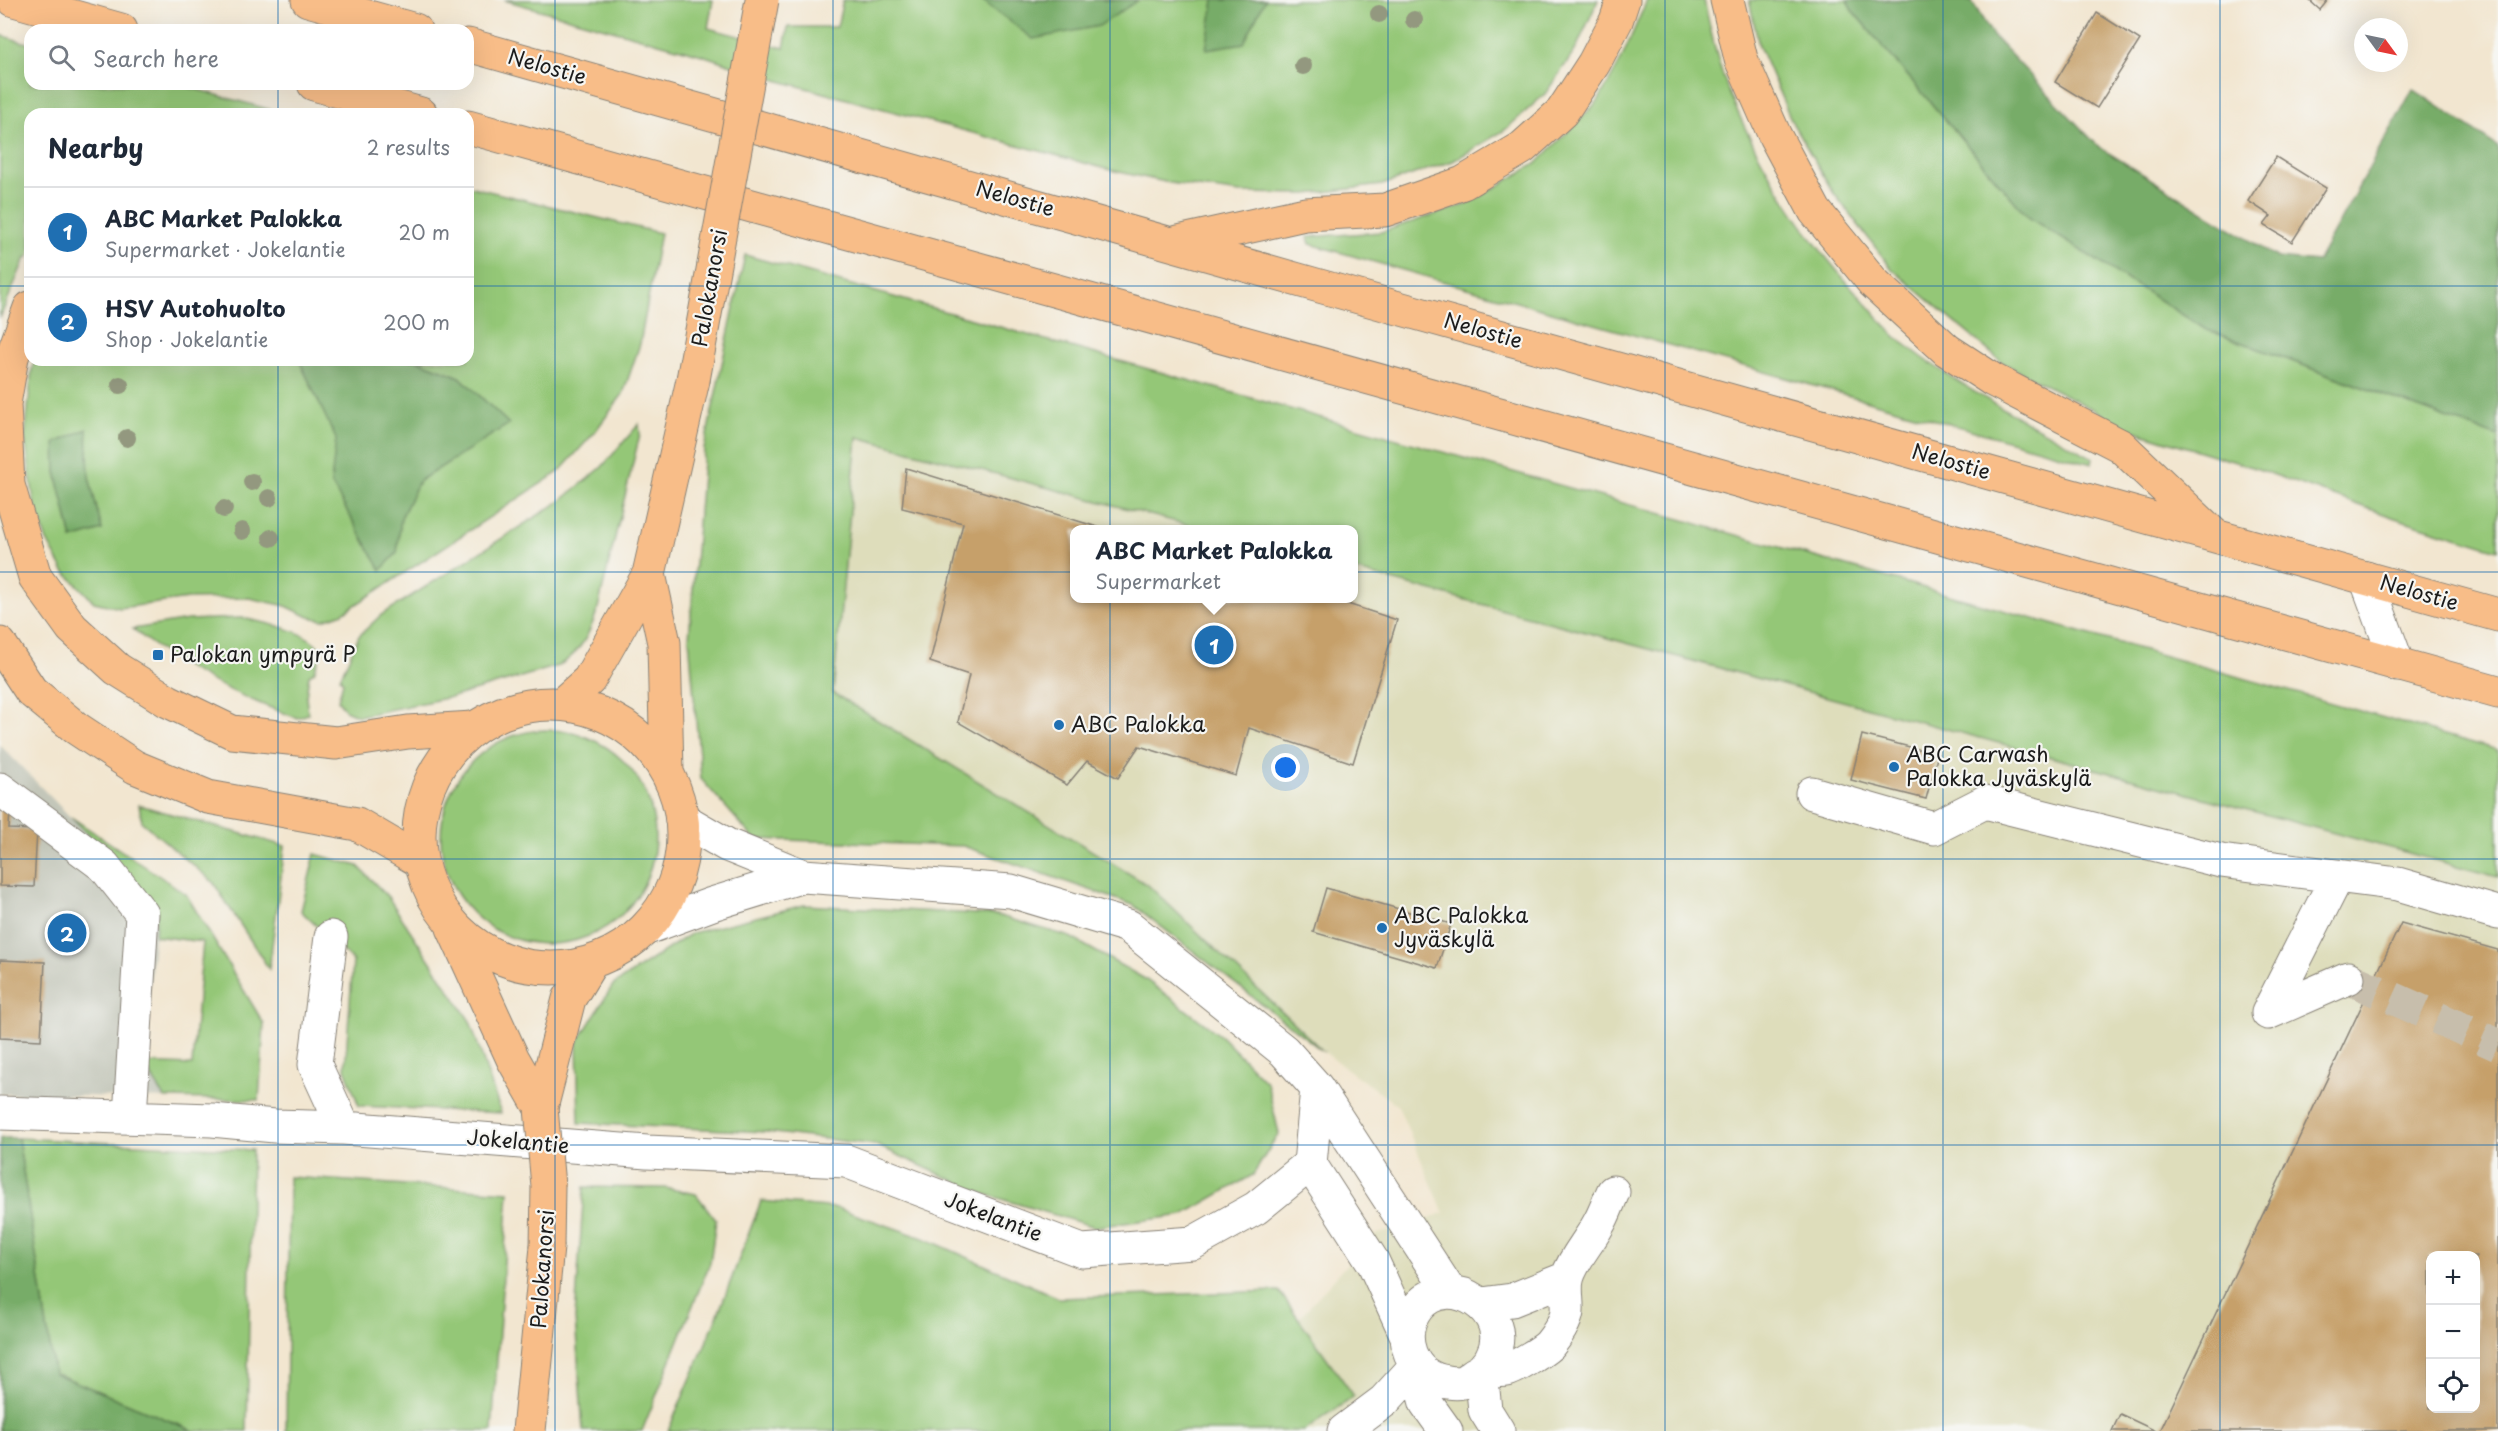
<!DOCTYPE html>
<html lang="en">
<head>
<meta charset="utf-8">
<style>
  :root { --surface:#fff; --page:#f6f6f7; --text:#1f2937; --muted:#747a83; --line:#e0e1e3; --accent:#1f6fb2 }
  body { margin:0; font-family:"Playpen Sans",sans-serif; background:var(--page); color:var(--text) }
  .controls { position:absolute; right:18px; bottom:18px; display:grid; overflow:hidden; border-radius:12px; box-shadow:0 6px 24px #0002 }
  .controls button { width:54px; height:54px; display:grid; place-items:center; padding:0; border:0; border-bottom:2px solid var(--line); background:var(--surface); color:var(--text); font:30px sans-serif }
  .compass { position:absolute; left:2354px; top:18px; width:54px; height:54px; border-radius:50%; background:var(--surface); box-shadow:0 6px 24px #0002; rotate:123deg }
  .you { position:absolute; left:1286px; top:768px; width:21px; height:21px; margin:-15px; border:4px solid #fff; border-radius:50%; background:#1a73e8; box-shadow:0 0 0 9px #1a73e833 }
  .badge { display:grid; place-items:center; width:39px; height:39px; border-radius:50%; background:var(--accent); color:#fff; font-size:20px; font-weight:700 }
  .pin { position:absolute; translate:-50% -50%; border:3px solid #fff; box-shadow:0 2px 6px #0006 }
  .popup { position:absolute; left:1070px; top:525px; width:288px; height:78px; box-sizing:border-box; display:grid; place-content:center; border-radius:12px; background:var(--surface); filter:drop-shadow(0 2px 4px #0005); font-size:20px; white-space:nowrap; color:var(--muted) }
  .popup b { font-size:22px; color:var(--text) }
  .popup::after { content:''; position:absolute; left:50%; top:100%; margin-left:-12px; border:12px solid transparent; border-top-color:var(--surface) }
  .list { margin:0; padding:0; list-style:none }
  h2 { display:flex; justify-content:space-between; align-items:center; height:78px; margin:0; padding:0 24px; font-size:26px }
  h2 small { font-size:20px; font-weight:400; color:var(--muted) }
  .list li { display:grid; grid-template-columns:39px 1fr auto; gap:18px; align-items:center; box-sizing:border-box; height:90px; padding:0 24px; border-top:2px solid var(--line) }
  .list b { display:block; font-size:22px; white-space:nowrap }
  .list p { margin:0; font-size:20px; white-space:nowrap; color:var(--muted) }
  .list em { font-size:20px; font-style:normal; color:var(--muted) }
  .icon { flex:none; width:33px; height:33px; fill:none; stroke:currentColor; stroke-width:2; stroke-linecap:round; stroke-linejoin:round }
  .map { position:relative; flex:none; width:2498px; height:1431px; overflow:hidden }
  .search { position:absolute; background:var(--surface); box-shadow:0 6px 24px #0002; left:24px; top:24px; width:450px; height:66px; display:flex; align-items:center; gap:15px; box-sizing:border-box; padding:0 21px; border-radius:18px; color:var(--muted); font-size:22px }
  .panel { position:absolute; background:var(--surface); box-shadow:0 6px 24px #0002; left:24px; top:108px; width:450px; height:258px; border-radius:18px }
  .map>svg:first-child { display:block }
  .built { fill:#deddbb; fill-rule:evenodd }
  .industrial { fill:#c3c6b9 }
  .green { fill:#94c777; stroke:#58724a; stroke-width:1.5; fill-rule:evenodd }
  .forest { fill:#77ac68; stroke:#4a6442; stroke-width:1.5 }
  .building { fill:#c6a06b; fill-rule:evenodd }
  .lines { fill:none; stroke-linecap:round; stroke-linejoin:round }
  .minor-tunnel { stroke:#c7beac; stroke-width:33; stroke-dasharray:33 16; stroke-linecap:butt }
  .minor-casing { stroke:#878176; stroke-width:35 }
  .major-casing { stroke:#878176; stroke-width:35 }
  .highway-casing { stroke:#878176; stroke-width:35 }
  .minor { stroke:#fff; stroke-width:33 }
  .major { stroke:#f8bd88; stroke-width:33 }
  .highway { stroke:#f8bd88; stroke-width:33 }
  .major-bridge-casing { stroke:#878176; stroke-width:35; stroke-linecap:butt }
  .major-bridge { stroke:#f8bd88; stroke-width:33 }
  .tree { fill:#93987f }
  .grid { fill:none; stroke:#1f6fb2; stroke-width:1.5; stroke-opacity:0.55 }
  .poi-dot { fill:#1f6fb2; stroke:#f6f6f2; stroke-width:2 }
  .labels { text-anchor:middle; stroke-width:4.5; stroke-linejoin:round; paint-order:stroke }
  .street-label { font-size:21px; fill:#1c1c1c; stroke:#f6f6f2 }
  .poi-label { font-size:21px; fill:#1c1c1c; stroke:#f6f6f2; text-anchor:start }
</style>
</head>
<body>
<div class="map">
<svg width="2498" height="1431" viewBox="0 0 2498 1431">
  <rect width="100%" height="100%" fill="#f6f6f2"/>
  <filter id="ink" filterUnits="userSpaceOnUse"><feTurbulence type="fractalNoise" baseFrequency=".0167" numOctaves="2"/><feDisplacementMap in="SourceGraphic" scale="12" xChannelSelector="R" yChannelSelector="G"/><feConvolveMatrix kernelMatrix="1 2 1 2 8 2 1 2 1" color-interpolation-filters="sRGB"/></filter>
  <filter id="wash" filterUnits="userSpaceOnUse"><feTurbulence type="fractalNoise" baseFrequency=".008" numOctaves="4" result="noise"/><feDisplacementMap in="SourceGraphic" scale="24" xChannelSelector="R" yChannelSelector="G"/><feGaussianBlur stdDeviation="1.35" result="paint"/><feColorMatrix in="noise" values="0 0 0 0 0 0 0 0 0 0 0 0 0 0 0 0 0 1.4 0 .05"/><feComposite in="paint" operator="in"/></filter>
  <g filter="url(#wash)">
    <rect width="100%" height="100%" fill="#f2e6d0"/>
    <path class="built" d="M857,437L1203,529L1074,530V598H1354V570L2498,877V1431H1304L1354,1396L1299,1318L1372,1236L1444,1213L1398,1106L1324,1052L1148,885L833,693ZM2430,1256H2476V1408H2430Z"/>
    <path class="industrial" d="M0,745L157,906L143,1063L165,1098L0,1094Z"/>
    <path class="green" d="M504,0H713L708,28L784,48L788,27H837L843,0H1598L1575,51L1545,94L1505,130L1453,161L1382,185L1307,194L1240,193L1170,183L1110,170L776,80L702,55Z
      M1647,0H1704C1711,32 1718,67 1731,97C1763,172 1809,243 1865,302C1878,316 1890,334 1906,345C1963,390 2030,423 2093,458L2092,464L1310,244L1308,237L1381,232L1467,204L1537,163L1598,101L1621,60Z
      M1749,0H1847L1851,9L2028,217L2205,329L2498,437V550L2395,518L2255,468L2135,431L2003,363L1892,269L1833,192L1793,124L1759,46Z
      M0,35L30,44V84H177L286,114H30V254L24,261L0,318Z
      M468,186L660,233L640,344L623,394L594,433L559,472L343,613L323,620L309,617L286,606L249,598L188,599L120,608L94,602L63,570L46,539L34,502L25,438L32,369L35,360H299L337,439L331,483L381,569L397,553L401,518L419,481L508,424L460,377L416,360H468ZM86,430L89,477L102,530L72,539L56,472Z
      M745,255L2498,750V877L1354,570V530L1203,529L857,437L833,693L1148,885L1324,1052L1133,905L963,846L754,839L701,779L689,638L704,449Z
      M639,424L640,434L598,608C590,633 581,653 558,666L456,696L359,716L345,710L338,700L343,682L340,678L359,636L381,615L559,502L601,468Z
      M242,618C265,623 311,630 322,652L314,672L309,675L306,697L308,714L297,718C239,697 180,669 133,629L188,620Z
      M441 837a107 107 0 1 1 214 0a107 107 0 1 1-214 0Z
      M139,805L285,846L269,969L213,882L142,822Z
      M71,817L186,894L264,1024L259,1100L165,1098L143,1063L192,1065L203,942L155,936L157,906Z
      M315,854L358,866L388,897L470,1021L501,1113L359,1106L345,1069L353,961L301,911Z
      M804,905L997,915L1070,937L1145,979L1221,1036L1267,1083L1279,1133L1253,1175L1183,1215L1095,1227L981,1193L876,1145L766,1132L579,1123L577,1043L613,985L692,933Z
      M18,1138L252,1150L247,1431H194L54,1373Z
      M289,1177L509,1192L492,1431H286Z
      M584,1187L665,1188L696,1194L716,1220L710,1263L642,1431H583L575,1318Z
      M761,1201L837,1208L926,1239L1059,1298L1279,1291L1354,1396L1304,1431H668L717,1317Z"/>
    <path class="forest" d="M982,0H1138L1099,26L1033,39Z
      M1214,0H1265L1244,43L1206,49Z
      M1847,0H1971L1993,36L2099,147L2278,258L2317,262L2413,89L2498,147V437L2205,329L2028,217L1851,9Z
      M299,360H416L460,377L509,424L419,481L401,518L397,553L381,570L331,483L336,439Z
      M87,429L89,477L102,530L72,539L56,472L55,443Z
      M0,1138H18L54,1373L194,1431H0Z"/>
    <g id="blocks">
      <path class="building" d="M2309,0H2328L2320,10Z
        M2097,13L2140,40L2097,108L2055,82Z
        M2276,157L2326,188L2292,242L2264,225L2271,216L2248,201Z
        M906,468L1104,529L1074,530V598H1329L1397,620L1353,763L1249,728L1236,776L1139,746L1118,778L1087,761L1067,785L958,722L969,675L930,662L963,523L902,508Z
        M1862,735L1938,754L1926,799L1851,780Z
        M0,808H10L9,829L37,830L34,887L0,886Z
        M1326,888L1451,924L1437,968L1313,932Z
        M2401,923L2498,950V1431H2160ZM2430,1256H2476V1408H2430Z
        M0,960L45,962L41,1040L0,1038Z
        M2120,1414L2156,1431H2112Z"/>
    </g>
  </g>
  <g filter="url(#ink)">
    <use href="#blocks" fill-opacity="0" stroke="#878176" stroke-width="1.5"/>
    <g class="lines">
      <path class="minor-tunnel" d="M2348,978L2498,1045"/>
      <g class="minor-casing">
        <path id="minor" d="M2366,578L2398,665
          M0,789L104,866L142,914L130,1117
          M1812,793L1934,828L1985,802L2221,861L2398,884L2498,913
          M647,928L712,904L803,876
          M331,937L315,1065L344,1128
          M2268,1013L2337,877
          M2268,1013L2348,978
          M1317,1088L1450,1292
          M0,1113L212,1120L275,1126L344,1128L647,1152L846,1161L1082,1251L1193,1243L1256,1208L1310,1164L1317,1088L1284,1051L1128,926L1011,891L803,876L727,845L682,819
          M1310,1164L1373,1262L1406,1334
          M1482,1304L1512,1300L1567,1278
          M1416,1366L1426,1403L1446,1431
          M1344,1431L1384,1401L1416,1366
          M1498,1431L1485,1410L1481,1371C1485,1366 1490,1361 1492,1356C1515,1312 1449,1269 1418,1307C1395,1336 1411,1378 1448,1382C1468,1385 1465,1378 1480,1371C1488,1368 1499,1372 1507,1370C1515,1368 1545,1350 1550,1344C1556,1337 1566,1321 1567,1312C1568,1301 1564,1287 1568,1276C1574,1258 1589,1242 1598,1225C1604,1215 1608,1203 1613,1192"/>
      </g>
      <g class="major-casing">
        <path id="major" d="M649,574L664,643L667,772
          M562,704L589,680L649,574L693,380
          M419 836a132 132 0 1 1 264 0a132 132 0 1 1-264 0Z
          M453,928L513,1059L541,1108
          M541,1108L569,999L591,963
          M529,1431L547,1247"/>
      </g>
      <g class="highway-casing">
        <path id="highway" d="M14,0L121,30
          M308,0L415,30
          M1727,0L1741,59L1775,136L1815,211L1873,282L1947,350L1993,380L2121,446L2211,532
          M468,45L1316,285L2498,615
          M314,84L421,114
          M468,127L2498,692
          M1178,242L1305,214L1385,210L1463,183L1522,148L1562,112L1594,63L1616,21L1623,0
          M30,308L12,357L4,404L8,485L35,577L72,628L117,669L168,701L232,732L336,743L408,732L473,728
          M0,644L31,691L76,728L135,767L208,797L357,824L420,861"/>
      </g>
      <use href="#minor" class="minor"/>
      <use href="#major" class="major"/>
      <use href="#highway" class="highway"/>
      <g class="major-bridge-casing">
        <path id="major-bridge" d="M693,380L762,0
          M541,1108L548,1186L547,1247"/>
      </g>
      <use href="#major-bridge" class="major-bridge"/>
    </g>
    <g class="tree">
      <circle cx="1379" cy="14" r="9"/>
      <circle cx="1414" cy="20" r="9"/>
      <circle cx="1303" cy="66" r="9"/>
      <circle cx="120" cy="385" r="9"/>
      <circle cx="127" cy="438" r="9"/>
      <circle cx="252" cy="482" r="9"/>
      <circle cx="269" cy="498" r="9"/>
      <circle cx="224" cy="509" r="9"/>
      <circle cx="242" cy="531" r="9"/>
      <circle cx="271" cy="538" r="9"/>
    </g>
  </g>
  <path class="grid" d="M278,0V30M555,0V1431M833,0V1431M1110,0V1431M1388,0V1431M1665,0V1431M1943,0V1431M2220,0V1431M278,84V114M0,286H30M468,286H2498M278,360V1431M0,572H2498M0,859H2498M0,1145H2498"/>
  <g class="poi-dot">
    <rect x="152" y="649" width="12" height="12" rx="3"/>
    <circle cx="1059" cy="725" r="6"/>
    <circle cx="1894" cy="767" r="6"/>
    <circle cx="1382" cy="928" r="6"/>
  </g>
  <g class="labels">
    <g class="street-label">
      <text transform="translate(547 67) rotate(16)" y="7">Nelostie</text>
      <text transform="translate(1015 199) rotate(16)" y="7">Nelostie</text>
      <text transform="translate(710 288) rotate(-80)" y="7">Palokanorsi</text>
      <text transform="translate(1483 331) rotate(16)" y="7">Nelostie</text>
      <text transform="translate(1951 462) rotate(16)" y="7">Nelostie</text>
      <text transform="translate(2419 593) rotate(16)" y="7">Nelostie</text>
      <text transform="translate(518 1142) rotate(5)" y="7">Jokelantie</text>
      <text transform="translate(993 1217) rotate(21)" y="7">Jokelantie</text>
      <text transform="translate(543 1269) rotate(-86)" y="7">Palokanorsi</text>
    </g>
    <g class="poi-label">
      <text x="170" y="662">Palokan ympyrä P</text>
      <text x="1071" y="732">ABC Palokka</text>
      <text x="1906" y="762">ABC Carwash<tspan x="1906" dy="24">Palokka Jyväskylä</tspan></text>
      <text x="1394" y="923">ABC Palokka<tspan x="1394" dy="24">Jyväskylä</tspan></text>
    </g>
  </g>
</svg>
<div class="controls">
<button>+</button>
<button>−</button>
<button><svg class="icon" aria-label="locate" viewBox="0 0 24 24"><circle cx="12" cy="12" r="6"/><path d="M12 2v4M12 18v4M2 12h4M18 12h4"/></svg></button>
</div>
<svg class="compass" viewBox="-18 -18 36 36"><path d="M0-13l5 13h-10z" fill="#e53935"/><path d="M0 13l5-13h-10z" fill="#747a83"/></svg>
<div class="you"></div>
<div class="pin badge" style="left:1214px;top:645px">1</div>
<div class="popup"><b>ABC Market Palokka</b>Supermarket</div>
<div class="pin badge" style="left:67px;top:933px">2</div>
<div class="search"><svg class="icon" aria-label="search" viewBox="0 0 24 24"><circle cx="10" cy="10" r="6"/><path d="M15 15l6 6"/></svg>Search here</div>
<section class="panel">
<h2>Nearby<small>2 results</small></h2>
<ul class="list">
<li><span class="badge">1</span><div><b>ABC Market Palokka</b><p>Supermarket · Jokelantie</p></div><em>20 m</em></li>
<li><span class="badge">2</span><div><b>HSV Autohuolto</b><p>Shop · Jokelantie</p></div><em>200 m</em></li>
</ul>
</section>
</div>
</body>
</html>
